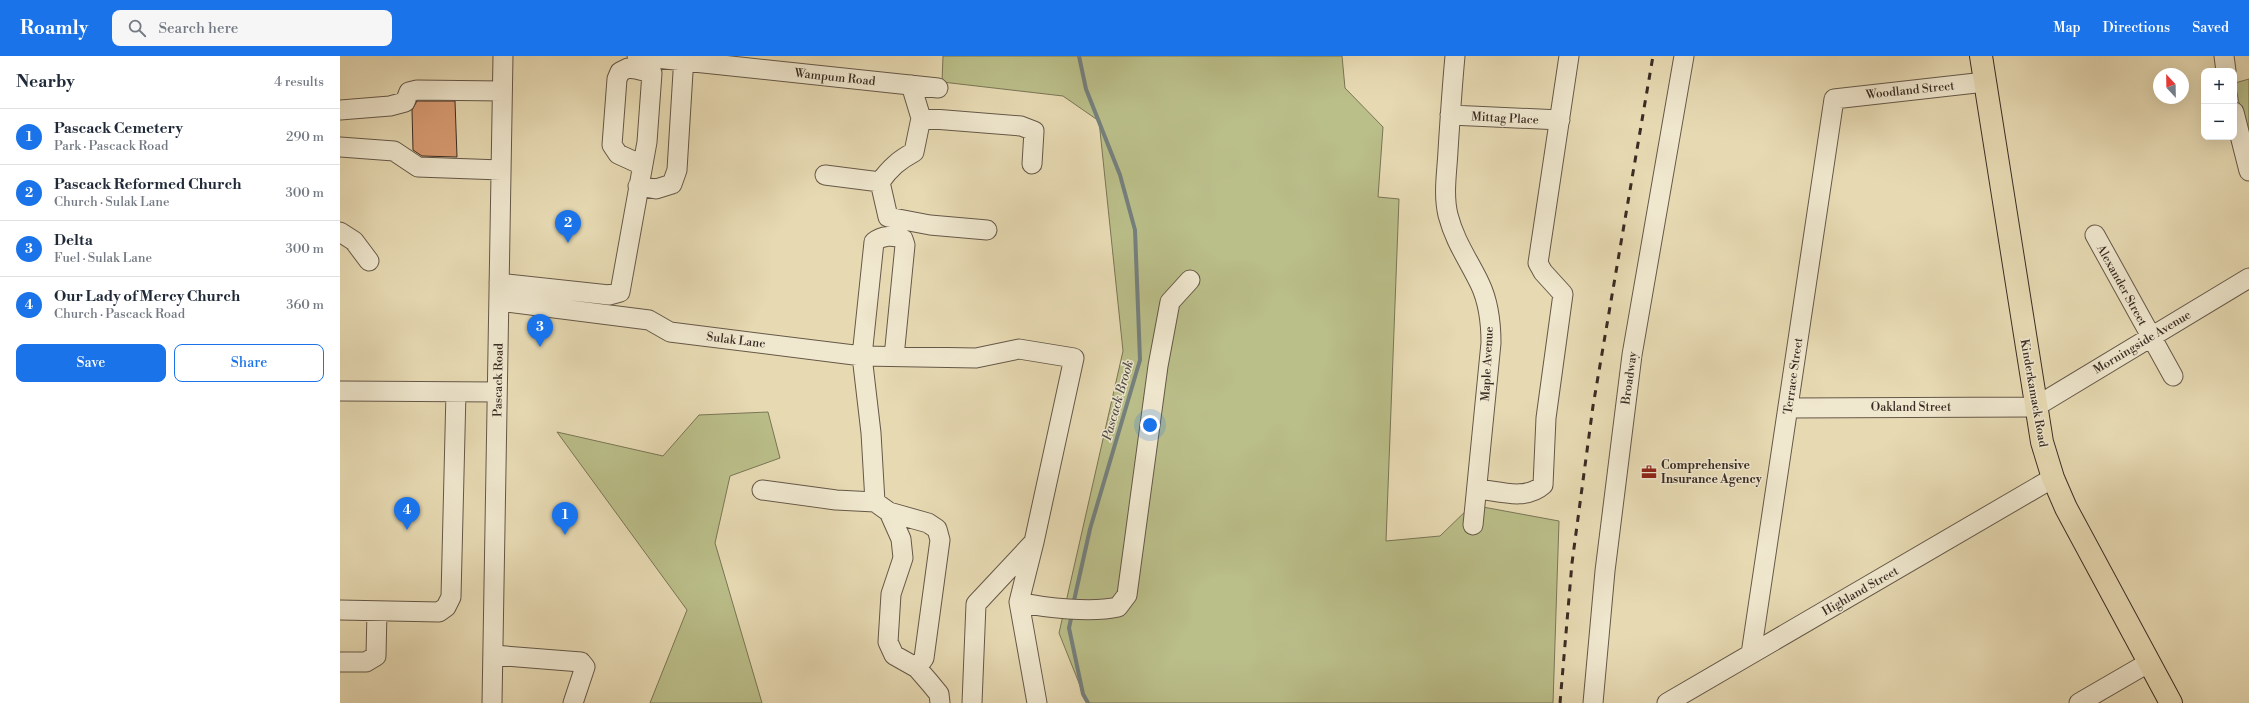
<!DOCTYPE html>
<html lang="en">
<head>
<meta charset="utf-8">
<style>
  :root { --surface:#fff; --page:#f6f6f7; --text:#1f2937; --muted:#747a83; --line:#e0e1e3; --accent:#1a73e8 }
  body { margin:0; font-family:"Libre Bodoni",serif; background:var(--page); color:var(--text) }
  .controls { position:absolute; right:12px; top:12px; display:grid; overflow:hidden; border-radius:8px; box-shadow:0 4px 16px #0002 }
  .controls button { width:36px; height:36px; display:grid; place-items:center; padding:0; border:0; border-bottom:1px solid var(--line); background:var(--surface); color:var(--text); font:20px sans-serif }
  .compass { position:absolute; left:1813px; top:12px; width:36px; height:36px; border-radius:50%; background:var(--surface); box-shadow:0 4px 16px #0002; rotate:338deg }
  .you { position:absolute; left:810px; top:369px; width:14px; height:14px; margin:-10px; border:3px solid #fff; border-radius:50%; background:#1a73e8; box-shadow:0 0 0 6px #1a73e833 }
  .badge { display:grid; place-items:center; width:26px; height:26px; border-radius:50%; background:var(--accent); color:#fff; font-size:13px; font-weight:700 }
  .pin { position:absolute; translate:-50% -33px; filter:drop-shadow(0 1px 2px #0008) }
  .pin::after { content:''; position:absolute; top:21px; width:14px; height:12px; background:inherit; clip-path:polygon(0 0,100% 0,50% 100%) }
  .list { margin:0; padding:0; list-style:none }
  h2 { display:flex; justify-content:space-between; align-items:center; height:52px; margin:0; padding:0 16px; font-size:17px }
  h2 small { font-size:13px; font-weight:400; color:var(--muted) }
  .list li { display:grid; grid-template-columns:26px 1fr auto; gap:12px; align-items:center; box-sizing:border-box; height:56px; padding:0 16px; border-top:1px solid var(--line) }
  .list b { display:block; font-size:15px; white-space:nowrap }
  .list p { margin:0; font-size:13px; white-space:nowrap; color:var(--muted) }
  .list em { font-size:13px; font-style:normal; color:var(--muted) }
  .actions { display:flex; gap:8px; padding:12px 16px }
  .actions a { flex:1; padding:9px 0; border:1px solid var(--accent); border-radius:8px; text-align:center; font-size:14px; color:var(--accent) }
  .actions .main { background:var(--accent); color:#fff }
  .icon { flex:none; width:22px; height:22px; fill:none; stroke:currentColor; stroke-width:2; stroke-linecap:round; stroke-linejoin:round }
  .map { position:relative; flex:none; width:1909px; height:647px; overflow:hidden }
  header { display:flex; align-items:center; gap:24px; box-sizing:border-box; height:56px; padding:0 20px; background:var(--accent); color:#fff }
  header strong { font-size:19px }
  nav { display:flex; gap:22px; margin-inline-start:auto; font-size:14px }
  .search { width:280px; height:36px; background:var(--page); display:flex; align-items:center; gap:10px; box-sizing:border-box; padding:0 14px; border-radius:8px; color:var(--muted); font-size:15px }
  main { display:flex }
  aside { flex:1; background:var(--surface) }
  .map>svg:first-child { display:block }
  .green { fill:#babe89; stroke:#7a7556 }
  .lines { fill:none; stroke-linecap:round; stroke-linejoin:round }
  .stream { stroke:#75807d; stroke-width:4 }
  .building { fill:#da9d73; stroke:#3a2c24 }
  .minor-casing { stroke:#655848; stroke-width:21 }
  .major-casing { stroke:#3a2c24; stroke-width:24 }
  .minor { stroke:#efe7ce; stroke-width:19 }
  .major { stroke:#e7dab3; stroke-width:22 }
  .rail { stroke:#3a2c24; stroke-width:3; stroke-dasharray:7 7; stroke-linecap:butt }
  .labels { text-anchor:middle; stroke-width:3; stroke-linejoin:round; paint-order:stroke }
  .street-label { font-size:12px; fill:#3a2c24; stroke:#efe7ce }
  .poi-label { font-size:12px; font-weight:bold; fill:#3a2c24; stroke:#efe7ce; text-anchor:start }
  .water-label { font-size:13px; font-style:italic; fill:#524f49; stroke:#efe7ce }
</style>
</head>
<body>
<header>
<strong>Roamly</strong>
<div class="search"><svg class="icon" aria-label="search" viewBox="0 0 24 24"><circle cx="10" cy="10" r="6"/><path d="M15 15l6 6"/></svg>Search here</div>
<nav><a>Map</a><a>Directions</a><a>Saved</a></nav>
</header>
<main>
<aside>
<h2>Nearby<small>4 results</small></h2>
<ul class="list">
<li><span class="badge">1</span><div><b>Pascack Cemetery</b><p>Park · Pascack Road</p></div><em>290 m</em></li>
<li><span class="badge">2</span><div><b>Pascack Reformed Church</b><p>Church · Sulak Lane</p></div><em>300 m</em></li>
<li><span class="badge">3</span><div><b>Delta</b><p>Fuel · Sulak Lane</p></div><em>300 m</em></li>
<li><span class="badge">4</span><div><b>Our Lady of Mercy Church</b><p>Church · Pascack Road</p></div><em>360 m</em></li>
</ul>
<div class="actions"><a class="main">Save</a><a>Share</a></div>
</aside>
<div class="map">
<svg width="1909" height="647" viewBox="0 0 1909 647">
  <rect width="100%" height="100%" fill="#e7dab3"/>
  <filter id="stains"><feTurbulence type="fractalNoise" baseFrequency=".005" numOctaves="4"/><feColorMatrix values="0 0 0 0 .2 0 0 0 0 .09 0 0 0 0 .02 0 0 0 .5 -.17"/></filter>
  <radialGradient id="worn" r=".72"><stop offset=".6" stop-color="#630" stop-opacity="0"/><stop offset="1" stop-color="#630" stop-opacity=".3"/></radialGradient>
  <path class="green" d="M603,0H1002L1005,32L1043,71L1038,141L1059,143L1046,485L1100,480L1132,449L1219,465L1213,647H747L719,577L783,295L759,65L723,40L602,26Z
    M1909,23V97L1895,27Z
    M428,356L440,402L390,420L375,487L422,647H310L347,554L217,376L323,400L359,359Z"/>
  <g class="lines">
    <path class="stream" d="M733,549L750,473L800,304L795,174L780,119L746,33L739,0
      M732,558L729,572L743,638L748,647"/>
  </g>
  <path class="building" d="M77,45H115L117,101L82,100L73,94L72,54Z"/>
  <g class="lines">
    <g class="minor-casing">
      <path id="minor" d="M297,0L598,32
        M1115,0C1112,32 1110,63 1108,95C1107,116 1103,138 1108,159C1115,186 1128,203 1140,228C1149,247 1151,267 1151,287L1133,469
        M1884,0L1886,15
        M571,29L581,62L681,70L694,75L692,108
        M0,54L50,50L65,46L69,36L77,34L162,35
        M1894,56L1909,115
        M1110,59L1220,64
        M0,91L54,95L78,111L161,114
        M485,119L540,126C550,112 559,104 574,96L581,62
        M540,126L548,161L590,169L647,174
        M298,130L316,133L332,128L337,114L344,0
        M0,176L14,185L29,205
        M1755,179L1833,320
        M159,227L269,239L280,236L307,86L312,17L296,13L288,12L280,16L277,23L272,89L278,98L302,109
        M159,245L309,264L330,276L522,300L636,302L679,293L734,302L694,486L679,546L697,647
        M554,301L565,189L563,183C554,179 542,179 534,186L522,300L531,377L535,446L549,456L588,467L597,473L600,484L584,602L577,612
        M0,335L157,336
        M1448,352L1695,351L1909,222
        M1137,433C1159,435 1185,445 1203,429L1206,362L1223,238L1203,216L1198,207L1229,0
        M422,434L496,444L535,446
        M549,456L561,483L563,502L551,538L548,586L554,599L577,612L590,627L599,638L600,647
        M679,546C705,552 752,557 778,551L787,539L818,310L830,246L850,224
        M0,554L99,556L106,551L111,541L116,336
        M1411,598L1494,43L1645,26
        M153,599L241,606L245,611L233,647
        M0,606H26L36,600L37,555
        M152,647L163,0
        M632,647L636,548L693,487
        M1253,647L1265,515L1292,299L1344,0
        M1327,647L1713,422
        M1739,647L1808,607"/>
    </g>
    <g class="major-casing">
      <path id="major" d="M1641,0L1702,386L1713,422L1726,452L1831,647"/>
    </g>
    <use href="#minor" class="minor"/>
    <use href="#major" class="major"/>
    <path class="rail" d="M1220,647L1232,507L1253,350L1313,0"/>
  </g>
  <defs>
    <g id="office-bare" transform="scale(1.2)"><path d="M-6-3h4V-5.5h4V-3h4V5H-6ZM-1-4.5V-3h2v-1.5ZM-6 0V1H6V0Z" fill="#8f2418" stroke="#efe7ce" stroke-width="2.5" paint-order="stroke"/></g>
  </defs>
  <g fill-rule="evenodd">
    <use href="#office-bare" x="1309" y="416"/>
  </g>
  <g class="labels">
    <g class="street-label">
      <text transform="translate(495 21) rotate(6)" y="4">Wampum Road</text>
      <text transform="translate(1570 34) rotate(-6)" y="4">Woodland Street</text>
      <text transform="translate(1165 62) rotate(3)" y="4">Mittag Place</text>
      <text transform="translate(1782 229) rotate(61)" y="4">Alexander Street</text>
      <text transform="translate(396 284) rotate(7)" y="4">Sulak Lane</text>
      <text transform="translate(1802 286) rotate(-31)" y="4">Morningside Avenue</text>
      <text transform="translate(1147 308) rotate(-87)" y="4">Maple Avenue</text>
      <text transform="translate(1453 320) rotate(-82)" y="4">Terrace Street</text>
      <text transform="translate(1289 322) rotate(-82)" y="4">Broadway</text>
      <text transform="translate(158 324) rotate(-89)" y="4">Pascack Road</text>
      <text transform="translate(1694 337) rotate(80)" y="4">Kinderkamack Road</text>
      <text x="1571" y="355">Oakland Street</text>
      <text transform="translate(1520 535) rotate(-30)" y="4">Highland Street</text>
    </g>
    <g class="poi-label">
      <text x="1321" y="413">Comprehensive<tspan x="1321" dy="14">Insurance Agency</tspan></text>
    </g>
    <g class="water-label">
      <text transform="translate(777 344) rotate(-74)" y="5">Pascack Brook</text>
    </g>
  </g>
  <rect width="100%" height="100%" filter="url(#stains)"/>
  <rect width="100%" height="100%" fill="url(#worn)"/>
</svg>
<div class="controls">
<button>+</button>
<button>−</button>
</div>
<svg class="compass" viewBox="-18 -18 36 36"><path d="M0-13l5 13h-10z" fill="#e53935"/><path d="M0 13l5-13h-10z" fill="#747a83"/></svg>
<div class="you"></div>
<div class="pin badge" style="left:225px;top:479px">1</div>
<div class="pin badge" style="left:228px;top:187px">2</div>
<div class="pin badge" style="left:200px;top:291px">3</div>
<div class="pin badge" style="left:67px;top:474px">4</div>
</div>
</main>
</body>
</html>
